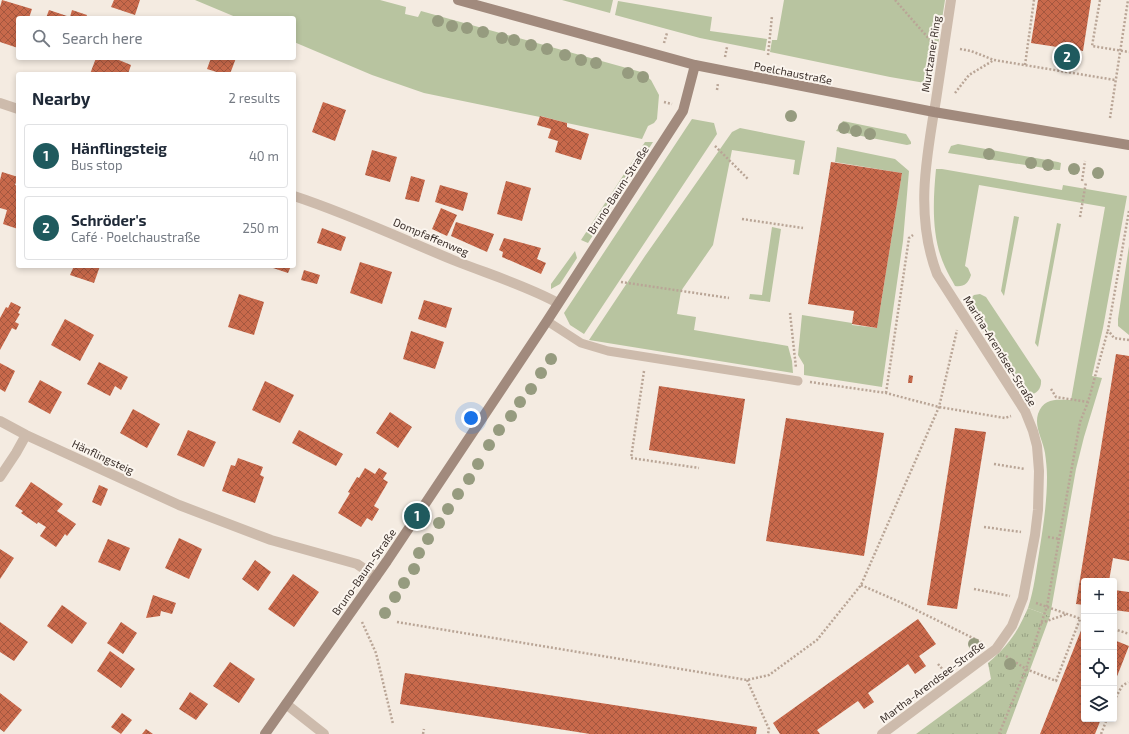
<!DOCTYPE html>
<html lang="en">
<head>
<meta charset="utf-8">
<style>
  :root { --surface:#fff; --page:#f6f6f7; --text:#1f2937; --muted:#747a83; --line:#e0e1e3; --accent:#1f5a5e }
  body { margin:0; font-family:"Exo 2",sans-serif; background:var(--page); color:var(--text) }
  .controls { position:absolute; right:12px; bottom:12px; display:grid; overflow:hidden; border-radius:4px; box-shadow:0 2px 6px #0003 }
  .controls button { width:36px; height:36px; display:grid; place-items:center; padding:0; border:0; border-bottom:1px solid var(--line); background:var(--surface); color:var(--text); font:20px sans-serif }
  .you { position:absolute; left:471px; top:418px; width:14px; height:14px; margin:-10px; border:3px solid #fff; border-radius:50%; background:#1a73e8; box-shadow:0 0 0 6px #1a73e833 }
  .badge { display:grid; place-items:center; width:26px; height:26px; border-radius:50%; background:var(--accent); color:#fff; font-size:13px; font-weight:700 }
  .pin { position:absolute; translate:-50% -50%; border:2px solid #fff; box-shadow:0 1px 4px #0006 }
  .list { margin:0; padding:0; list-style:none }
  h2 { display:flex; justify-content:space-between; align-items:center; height:52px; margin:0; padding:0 16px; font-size:17px }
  h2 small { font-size:13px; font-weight:400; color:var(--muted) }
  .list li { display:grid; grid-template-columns:26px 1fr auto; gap:12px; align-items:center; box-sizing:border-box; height:64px; margin:0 8px 8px; padding:0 8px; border:1px solid var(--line); border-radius:4px }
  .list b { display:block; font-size:15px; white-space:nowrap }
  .list p { margin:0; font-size:13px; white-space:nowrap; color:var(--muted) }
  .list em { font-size:13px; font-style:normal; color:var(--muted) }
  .icon { flex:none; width:22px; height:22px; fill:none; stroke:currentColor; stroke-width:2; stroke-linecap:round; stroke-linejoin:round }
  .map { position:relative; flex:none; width:1129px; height:734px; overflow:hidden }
  .search { position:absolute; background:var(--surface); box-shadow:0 2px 6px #0003; left:16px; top:16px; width:280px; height:44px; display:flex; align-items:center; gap:10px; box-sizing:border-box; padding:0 14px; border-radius:4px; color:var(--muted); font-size:15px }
  .panel { position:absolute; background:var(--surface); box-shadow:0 2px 6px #0003; left:16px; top:72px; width:280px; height:196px; border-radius:4px }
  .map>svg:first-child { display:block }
  .grass { fill:#b8c4a0 }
  .park { fill:url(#park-tufts) }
  .building { fill:url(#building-cross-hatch) }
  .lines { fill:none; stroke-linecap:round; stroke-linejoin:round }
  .path { stroke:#b9a596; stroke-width:2.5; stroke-dasharray:2 2; stroke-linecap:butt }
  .lane { stroke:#cdbbac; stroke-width:9 }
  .street { stroke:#cdbbac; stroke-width:10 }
  .secondary { stroke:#a18a7d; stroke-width:10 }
  .tree { fill:#969b7f }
  .labels { text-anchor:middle; stroke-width:4; stroke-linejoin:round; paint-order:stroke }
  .street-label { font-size:11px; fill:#3b302b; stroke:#fbf5ee }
</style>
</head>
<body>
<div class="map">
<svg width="1129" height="734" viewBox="0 0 1129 734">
  <defs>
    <pattern id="park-tufts" width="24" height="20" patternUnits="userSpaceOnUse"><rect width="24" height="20" fill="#b8c4a0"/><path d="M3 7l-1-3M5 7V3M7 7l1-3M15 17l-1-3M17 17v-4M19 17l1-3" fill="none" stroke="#97a083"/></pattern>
    <pattern id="building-cross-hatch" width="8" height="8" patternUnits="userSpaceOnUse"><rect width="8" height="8" fill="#c8694b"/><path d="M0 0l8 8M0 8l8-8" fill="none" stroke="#a4573f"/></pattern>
  </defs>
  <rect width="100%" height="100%" fill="#f4ebe1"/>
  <path class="grass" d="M195,0H380L406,7L405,14L418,17L421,11L641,72L651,80L659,95L657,119L654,123L648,126L642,139L567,123L541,116L540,117L424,93L372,75L294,42V18H238Z
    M562,0H613L610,13Z
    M784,0H945L934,71L925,83L890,77L770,52L772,40H777Z
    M618,1L712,17L710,31L767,39L765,51L700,38L615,15Z
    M692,119L714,123L717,134L584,334L570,325L564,313Z
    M843,121L906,134L911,142V144L907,145L836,131Z
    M740,128L805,141L799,175L793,174L795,160L732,150L713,245L681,291L677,314L696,317L694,330L788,346L792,361L793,373L589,340L645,256L732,132Z
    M645,142H653L588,243L581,240Z
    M958,144L1058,162L1061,163L1060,170H1057L948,153L951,146Z
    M837,147L895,159L909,171L903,241L882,387L804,375V365L798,355L802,315L852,323V325L877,328L902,173L835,162Z
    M936,169H942L1062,190L1063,185L1127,196L1103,328L1092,376L1102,378L1084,437L1076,469L1050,616L1028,608C1034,590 1036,571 1039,553C1043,528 1047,503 1047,477C1047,469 1046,460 1045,453C1043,440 1034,427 1038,414C1044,397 1057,400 1071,400L1105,207L979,185L965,266L968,268L971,275C968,284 964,287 955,286C952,280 948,274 945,267C931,237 933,201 936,169Z
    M1014,216L1019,217L1004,296L1001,291Z
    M1057,223L1061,224L1038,347L1035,343Z
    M772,227L781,229L770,302L749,299L750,294L762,295Z
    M1129,246V335L1118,326V319Z
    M575,251L577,258L560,284L551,289V284Z
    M980,294L986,297L1041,380C1042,390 1034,398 1023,392L1012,372L987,337L968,308L969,302L972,297L974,295Z"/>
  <path class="park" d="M1028,608L1050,616L1006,734H916L991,679L988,663C1009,645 1017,633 1028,608Z"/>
  <path class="building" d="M2,0L32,9L29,18H18V48L0,42V7Z
    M114,0H140L135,15L111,7Z
    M1038,0H1091L1083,51L1031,43Z
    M49,10L70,17L72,10L87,15L86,18H46Z
    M96,58H114L131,65L128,74H90Z
    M211,58H236L230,74H223L207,69Z
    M323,102L346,110L335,141L312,132Z
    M540,116L567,123V127L589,134L581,160L555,152L558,141L548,138L551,129L537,125Z
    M372,150L397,157L390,182L365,175Z
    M831,162L902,173L877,328L852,324L854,311L808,304Z
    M2,172L18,177L15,185L18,186V229L3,224L7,210L0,208V180Z
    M411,176L425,180L419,202L405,199Z
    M506,181L531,188L522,221L497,214Z
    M440,185L468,193L463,211L435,202Z
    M441,208L457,215L447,236L432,229Z
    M456,222L494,234L487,252L451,236Z
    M322,228L346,237L341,251L317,243Z
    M504,238L541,248L537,259L546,263L541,274L502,257L503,252L499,250Z
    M360,262L392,272L382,304L350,293Z
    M74,266H100L94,283L70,275Z
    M267,266H291L288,273Z
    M304,270L320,275L317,284L301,280Z
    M239,294L264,302L254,335L228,327Z
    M424,300L452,308L446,328L418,319Z
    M11,302L21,307L18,313L20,314L15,322L19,324L16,330L12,328L0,350V318L6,307L8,308Z
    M65,319L94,335L80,361L51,345Z
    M411,331L444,342L435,369L403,359Z
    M1116,354L1129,356V561L1113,558L1109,581H1084V605L1076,604Z
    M99,362L128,377L121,390L115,386L110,396L87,384Z
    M0,363L15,371L5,392L0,389Z
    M909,375L913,376L912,383H908Z
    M40,380L62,392L50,414L28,402Z
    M265,381L294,395L280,423L252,410Z
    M659,386L745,399L735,464L649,450Z
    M133,409L160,424L147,448L120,433Z
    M390,412L412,427L398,448L376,433Z
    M786,418L884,433L864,556L766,541Z
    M955,428L986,432L957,609L927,605Z
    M188,430L216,442L204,467L177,455Z
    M299,430L343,454L336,466L292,443Z
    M238,458L263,467L260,475L264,477L255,503L222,491L231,465L235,466Z
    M365,468L375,474L379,468L387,473L383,479L388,482L374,506L379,509L372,521L367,518L361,527L338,513L350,493L348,492L357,477L359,478Z
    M31,482L63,504L57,511L76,524L67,536L65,534L56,547L40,536L46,527L38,522L37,524L21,513L23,511L15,506Z
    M99,485L108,489L101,506L92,502Z
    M179,538L202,549L189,579L165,568Z
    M108,539L130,548L120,571L98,562Z
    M0,549L14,558L0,579Z
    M255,560L271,572L258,591L242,579Z
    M293,574L319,592L294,627L268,609Z
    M1114,590L1129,592V612L1114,610Z
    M153,595L176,603L172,614L161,611L160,616L146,618Z
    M62,605L87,623L72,644L47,626Z
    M918,619L936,644L919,656L926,666L915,674L908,664L868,693L874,702L864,709L858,701L817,730L820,734H780L773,723Z
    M0,622L28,642L14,661L0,652Z
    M121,622L137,633L123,654L107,643Z
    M1082,628H1084V719H1101L1095,734H1040Z
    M1114,640L1129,646L1114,684Z
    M110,651L135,669L121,688L97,671Z
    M230,662L255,679L239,703L213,686Z
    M405,673L757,727L756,734H590L400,704Z
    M190,692L208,704L196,720L179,709Z
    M0,693L22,710L4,732L0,729Z
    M122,713L132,720L121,734L111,727Z
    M146,729L153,734H142Z"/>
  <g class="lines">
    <path class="path" d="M895,0L930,40
      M1100,0L1092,46L1129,52
      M664,43L667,33
      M960,49L971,51L994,60
      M768,55L772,16
      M725,57L727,47
      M1025,65L1034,0
      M717,90L718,83
      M955,93L969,75L994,60L1115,80
      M664,102L672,104
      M1110,118L1128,0
      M715,146L748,179
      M1082,181L1085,161
      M1129,211L1108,330L1114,338L1129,340
      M1080,217L1086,182
      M742,219L803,228
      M621,282L729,298
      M790,313L796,368
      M644,371L631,458L699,468
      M810,382L886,393L939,407L1005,418L1011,416
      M1051,389L1056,397L1088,402
      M886,393L909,238L913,235
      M994,464L1025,469
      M984,527L1021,532
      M1048,537L1060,539
      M861,585L902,603L981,642
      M974,589L1010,596
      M1036,603L1084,620
      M362,622L376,653L393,724
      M397,622L747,680L769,675L817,640L861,585L939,407L957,330
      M1041,623L1067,614
      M1114,629L1129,634
      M1006,656L1026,669L1056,681L1080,619
      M938,664L944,671
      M747,680L769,729L768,734
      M1114,701L1122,686L1128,682
      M423,734L424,729
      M999,734L1026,669L1047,606L1080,422L1088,402L1108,330
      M1101,734L1107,719"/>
    <path class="lane" d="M547,321L581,343L608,351L798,381"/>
    <path class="street" d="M0,103L18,109
      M294,196C349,214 400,238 453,260C488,274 525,285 558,303
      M0,421L26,435L179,505L271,540L357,564L376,577
      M0,477L16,453L26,435
      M286,704L324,734
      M882,734L996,649L1012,626L1023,598L1035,535L1038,510L1039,471L1037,446L1033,431L1025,411L937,274C915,216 926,159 936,100C941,66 946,33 951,0"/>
    <path class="secondary" d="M458,0L695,65L934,112L1129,145
      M265,734L387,561L547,321L683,111L695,65"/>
  </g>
  <g class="tree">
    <circle cx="438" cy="21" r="6"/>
    <circle cx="452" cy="26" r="6"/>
    <circle cx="467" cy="28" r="6"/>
    <circle cx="483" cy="32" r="6"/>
    <circle cx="502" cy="38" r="6"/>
    <circle cx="514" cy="40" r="6"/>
    <circle cx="531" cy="45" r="6"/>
    <circle cx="547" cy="49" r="6"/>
    <circle cx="565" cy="55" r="6"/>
    <circle cx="581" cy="60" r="6"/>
    <circle cx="596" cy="63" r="6"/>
    <circle cx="628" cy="73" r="6"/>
    <circle cx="643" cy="77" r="6"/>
    <circle cx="791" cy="116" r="6"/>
    <circle cx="844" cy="128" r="6"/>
    <circle cx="856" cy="131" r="6"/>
    <circle cx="870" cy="134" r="6"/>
    <circle cx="989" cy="154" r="6"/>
    <circle cx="1031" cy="163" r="6"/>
    <circle cx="1048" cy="165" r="6"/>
    <circle cx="1074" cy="169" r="6"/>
    <circle cx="1098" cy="173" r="6"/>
    <circle cx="551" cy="359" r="6"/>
    <circle cx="541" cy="373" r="6"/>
    <circle cx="531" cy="389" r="6"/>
    <circle cx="520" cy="402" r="6"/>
    <circle cx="511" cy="416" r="6"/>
    <circle cx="499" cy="430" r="6"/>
    <circle cx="489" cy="445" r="6"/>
    <circle cx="478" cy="464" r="6"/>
    <circle cx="469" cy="479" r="6"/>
    <circle cx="458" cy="494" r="6"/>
    <circle cx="448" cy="509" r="6"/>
    <circle cx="439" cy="523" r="6"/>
    <circle cx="428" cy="539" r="6"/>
    <circle cx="419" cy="553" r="6"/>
    <circle cx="414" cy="569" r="6"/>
    <circle cx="404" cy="583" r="6"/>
    <circle cx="395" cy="597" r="6"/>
    <circle cx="385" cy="613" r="6"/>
    <circle cx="974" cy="644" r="6"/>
    <circle cx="1010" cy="664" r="6"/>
  </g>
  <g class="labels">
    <g class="street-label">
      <text transform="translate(931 54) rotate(-81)" y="4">Murtzaner Ring</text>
      <text transform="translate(793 73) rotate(11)" y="4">Poelchaustraße</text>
      <text transform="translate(618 190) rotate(-57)" y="4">Bruno-Baum-Straße</text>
      <text transform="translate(431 237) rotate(23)" y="4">Dompfaffenweg</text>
      <text transform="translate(1000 351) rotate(58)" y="4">Martha-Arendsee-Straße</text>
      <text transform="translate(103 457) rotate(25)" y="4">Hänflingsteig</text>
      <text transform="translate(364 572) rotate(-55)" y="4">Bruno-Baum-Straße</text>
      <text transform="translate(932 682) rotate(-37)" y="4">Martha-Arendsee-Straße</text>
    </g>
  </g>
</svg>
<div class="controls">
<button>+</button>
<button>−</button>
<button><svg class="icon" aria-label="locate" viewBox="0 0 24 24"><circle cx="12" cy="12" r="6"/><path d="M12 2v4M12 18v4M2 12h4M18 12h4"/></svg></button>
<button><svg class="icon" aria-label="layers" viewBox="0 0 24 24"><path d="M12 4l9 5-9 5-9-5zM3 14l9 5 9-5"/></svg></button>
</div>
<div class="you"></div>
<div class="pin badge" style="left:417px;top:516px">1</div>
<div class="pin badge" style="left:1067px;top:57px">2</div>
<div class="search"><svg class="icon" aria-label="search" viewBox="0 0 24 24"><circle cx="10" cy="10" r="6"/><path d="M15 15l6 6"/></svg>Search here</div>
<section class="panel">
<h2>Nearby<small>2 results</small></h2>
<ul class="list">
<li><span class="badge">1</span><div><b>Hänflingsteig</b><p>Bus stop</p></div><em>40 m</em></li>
<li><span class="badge">2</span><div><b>Schröder's</b><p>Café · Poelchaustraße</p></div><em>250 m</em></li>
</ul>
</section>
</div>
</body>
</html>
